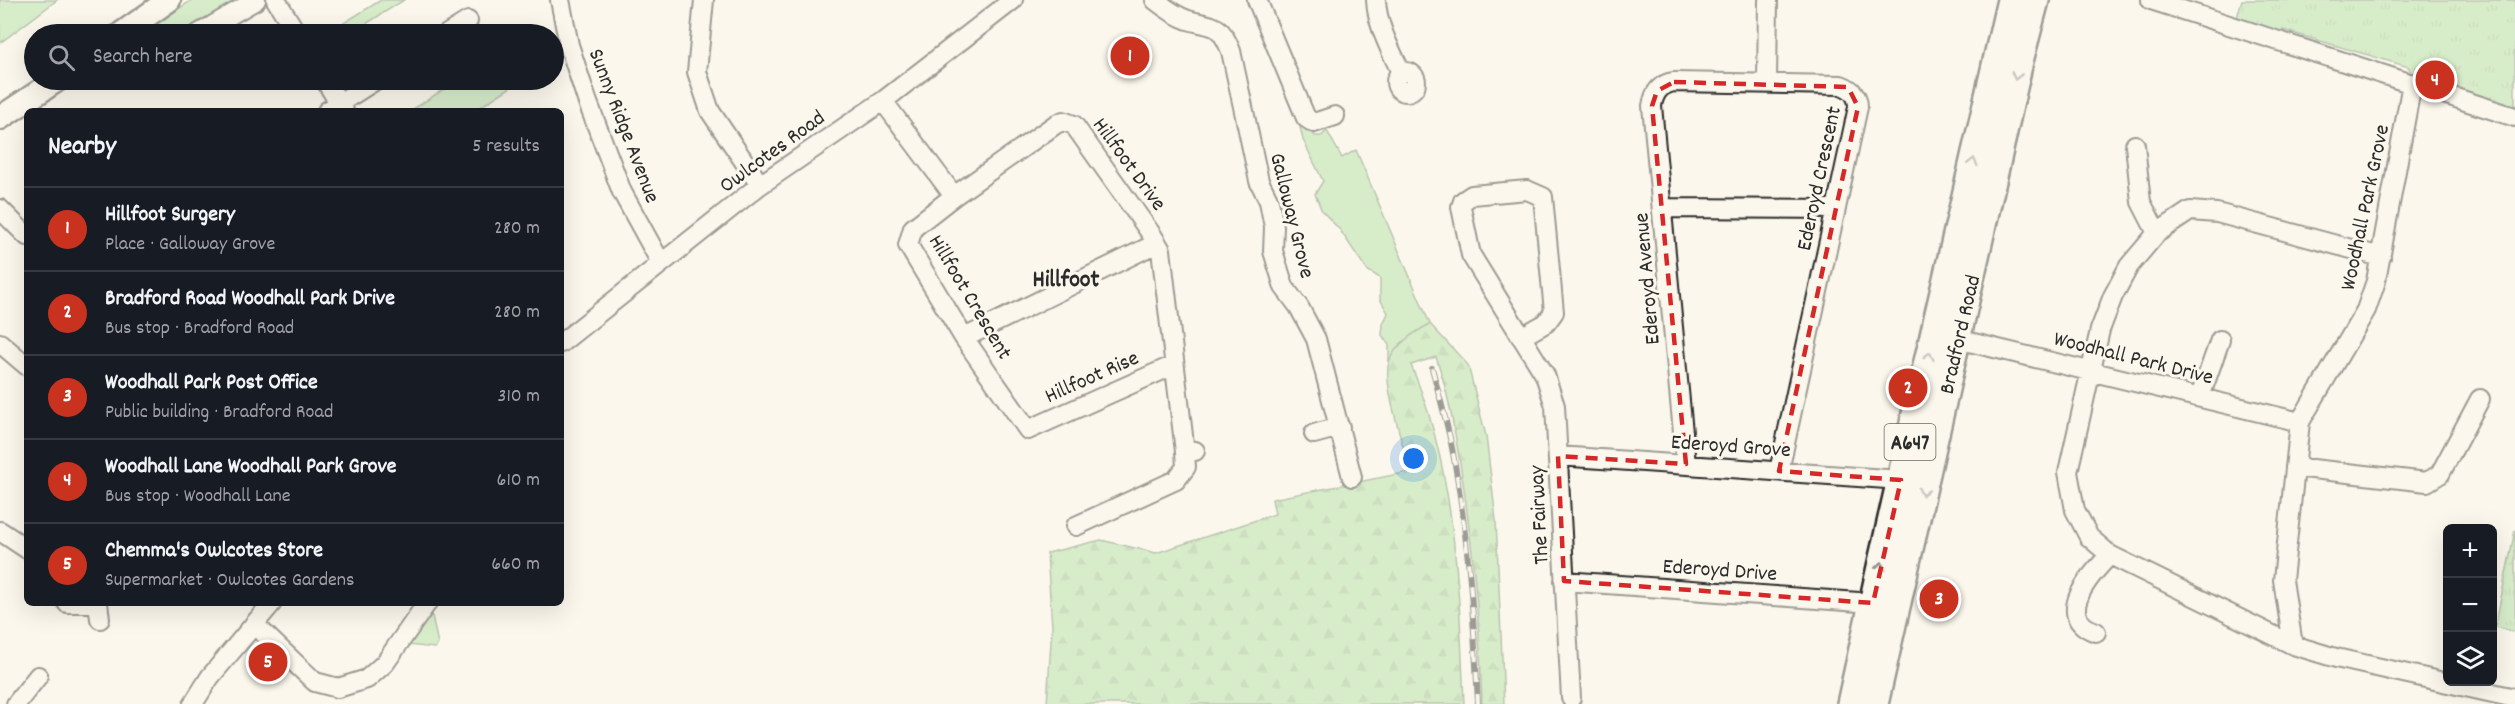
<!DOCTYPE html>
<html lang="en">
<head>
<meta charset="utf-8">
<style>
  :root { --surface:#171b24; --page:#242831; --text:#f1f3f6; --muted:#9ea1a6; --line:#363941; --accent:#c8321e }
  body { margin:0; font-family:Dekko,sans-serif; background:var(--page); color:var(--text) }
  .controls { position:absolute; right:18px; bottom:18px; display:grid; overflow:hidden; border-radius:9px; box-shadow:0 6px 24px #0002 }
  .controls button { width:54px; height:54px; display:grid; place-items:center; padding:0; border:0; border-bottom:2px solid var(--line); background:var(--surface); color:var(--text); font:30px sans-serif }
  .you { position:absolute; left:1414px; top:459px; width:21px; height:21px; margin:-15px; border:4px solid #fff; border-radius:50%; background:#1a73e8; box-shadow:0 0 0 9px #1a73e833 }
  .badge { display:grid; place-items:center; width:39px; height:39px; border-radius:50%; background:var(--accent); color:#fff; font-size:20px; font-weight:700 }
  .pin { position:absolute; translate:-50% -50%; border:3px solid #fff; box-shadow:0 2px 6px #0006 }
  .list { margin:0; padding:0; list-style:none }
  h2 { display:flex; justify-content:space-between; align-items:center; height:78px; margin:0; padding:0 24px; font-size:26px }
  h2 small { font-size:20px; font-weight:400; color:var(--muted) }
  .list li { display:grid; grid-template-columns:39px 1fr auto; gap:18px; align-items:center; box-sizing:border-box; height:84px; padding:0 24px; border-top:2px solid var(--line) }
  .list b { display:block; font-size:22px; white-space:nowrap }
  .list p { margin:0; font-size:20px; white-space:nowrap; color:var(--muted) }
  .list em { font-size:20px; font-style:normal; color:var(--muted) }
  .icon { flex:none; width:33px; height:33px; fill:none; stroke:currentColor; stroke-width:2; stroke-linecap:round; stroke-linejoin:round }
  .map { position:relative; flex:none; width:2515px; height:704px; overflow:hidden }
  .search { position:absolute; background:var(--surface); box-shadow:0 6px 24px #0002; left:24px; top:24px; width:540px; height:66px; display:flex; align-items:center; gap:15px; box-sizing:border-box; padding:0 21px; border-radius:33px; color:var(--muted); font-size:22px }
  .panel { position:absolute; background:var(--surface); box-shadow:0 6px 24px #0002; left:24px; top:108px; width:540px; height:498px; border-radius:9px }
  .map>svg:first-child { display:block }
  .green { fill:#acdf9f; stroke:#6c8565; stroke-width:1.5 }
  .forest { fill:url(#forest-firs); stroke:#6c8565; stroke-width:1.5 }
  .park { fill:url(#park-tufts); stroke:#6c8565; stroke-width:1.5 }
  .lines { fill:none; stroke-linecap:round; stroke-linejoin:round }
  .minor-casing { stroke:#2b2b2b; stroke-width:22 }
  .major-casing { stroke:#2b2b2b; stroke-width:27 }
  .highway-casing { stroke:#2b2b2b; stroke-width:32 }
  .minor { stroke:#fbf7ec; stroke-width:18 }
  .major { stroke:#fbf7ec; stroke-width:22 }
  .highway { stroke:#fbf7ec; stroke-width:27 }
  .rail-casing { stroke:#2b2b2b; stroke-width:6 }
  .rail { stroke:#fbf7ec; stroke-width:4; stroke-dasharray:11; stroke-linecap:butt }
  .oneway { stroke:#93918c }
  .marked { fill:none; stroke:#d62828; stroke-width:4.5; stroke-dasharray:12 8; stroke-linejoin:round }
  .labels { text-anchor:middle; stroke-width:6; stroke-linejoin:round; paint-order:stroke }
  .shield { fill:#fbf7ec; stroke:#696865; stroke-width:1.5 }
  .shield-label { font-size:21px; font-weight:bold; fill:#2b2b2b }
  .street-label { font-size:22px; fill:#2b2b2b; stroke:#fbf7ec }
  .neighbourhood-label { font-size:24px; font-weight:bold; fill:#2b2b2b; stroke:#fbf7ec }
</style>
</head>
<body>
<div class="map">
<svg width="2515" height="704" viewBox="0 0 2515 704">
  <defs>
    <pattern id="forest-firs" width="22" height="20" patternUnits="userSpaceOnUse" patternTransform="scale(1.5)"><rect width="22" height="20" fill="#acdf9f"/><path d="M5 1l3.5 6h-7zM16 11l3.5 6h-7z" fill="#94c089"/></pattern>
    <pattern id="park-tufts" width="24" height="20" patternUnits="userSpaceOnUse" patternTransform="scale(1.5)"><rect width="24" height="20" fill="#acdf9f"/><path d="M3 7l-1-3M5 7V3M7 7l1-3M15 17l-1-3M17 17v-4M19 17l1-3" fill="none" stroke="#94c089"/></pattern>
  </defs>
  <rect width="100%" height="100%" fill="#fbf7ec"/>
  <filter id="ink" filterUnits="userSpaceOnUse"><feTurbulence type="fractalNoise" baseFrequency=".0167" numOctaves="2"/><feDisplacementMap in="SourceGraphic" scale="12" xChannelSelector="R" yChannelSelector="G"/><feConvolveMatrix kernelMatrix="1 2 1 2 8 2 1 2 1" color-interpolation-filters="sRGB"/></filter>
  <g filter="url(#ink)">
    <path class="green" d="M0,0H57L0,43Z
      M192,0H245L201,27L183,34H140Z
      M381,0H404L350,34H326Z
      M458,80H510L514,85L474,111H410Z
      M1296,110L1300,114L1307,132L1311,131L1315,136H1321L1327,131L1342,158L1356,150L1430,324L1400,344L1389,361V345L1382,335L1383,324L1388,313L1380,299V278L1367,270L1340,230L1322,211L1315,194L1323,181L1303,140Z
      M431,611L438,644L435,648L408,645Z"/>
    <path class="forest" d="M1430,324L1468,365L1486,436L1496,520L1504,704H1482C1480,624 1473,543 1460,463C1454,428 1448,391 1436,357L1411,365C1456,471 1459,590 1464,704H1047L1052,626L1047,553L1101,540L1156,553L1275,514L1272,499L1409,472C1405,445 1382,386 1389,362C1395,344 1415,332 1430,324Z"/>
    <path class="park" d="M2242,0H2515V117L2412,83L2409,67L2283,30L2284,42L2234,28Z
      M2515,530V632L2495,627Z"/>
    <g class="lines">
      <g class="minor-casing">
        <path id="minor" d="M276,0L297,34
          M560,0L569,45L587,100L622,192L661,263
          M704,0L697,72L710,111L760,185
          M1155,0C1165,8 1176,16 1188,20C1216,28 1219,22 1231,51L1259,181L1269,201L1274,227L1273,251L1284,287L1299,307L1316,339L1352,477
          M1257,0L1306,118L1314,123L1335,116
          M1376,0C1377,25 1390,49 1401,72
          M2151,0L2515,117
          M198,34L256,0
          M447,34L468,21
          M1396 82a10 10 0 1 1 20 0a10 10 0 1 1-20 0Z
          M325,80L344,111
          M1767,83L1768,0
          M883,101L954,196L1056,124L1063,121L1074,125L1152,235L1161,250L1185,452
          M327,111L376,80
          M2135,145L2141,202L2157,233
          M954,196L913,228L908,245L964,338L1028,430L1174,365
          M1663,208L1836,209
          M0,209L27,236
          M2381,257L2217,213L2190,211L2157,233L2129,266L2113,296L2100,330L2068,472L2075,510L2089,537L2110,555L2293,645L2336,658L2515,698
          M1521,337L1546,323L1554,312L1543,197L1527,190L1472,195L1463,201L1461,207L1471,255L1545,375L1555,406L1571,698
          M964,338L1157,243
          M1957,339L2300,422
          M0,343L27,366
          M561,343L760,185L883,101L1013,0
          M2200,397L2220,340
          M1314,434L1340,427
          M1558,456L1901,480
          M1686,464L1652,106C1654,93 1660,84 1674,82L1841,85C1852,89 1858,95 1858,107L1779,471
          M2295,467L2427,482L2440,474L2480,399
          M1076,526L1176,480L1186,467L1185,452L1195,451
          M0,531L27,549
          M1564,581L1873,603
          M67,603H92
          M98,603L100,619
          M254,624L315,682L338,688L367,679L385,663L427,603
          M2096,632C2052,617 2091,574 2110,555
          M2293,645L2283,580L2300,422L2366,310L2376,281L2412,83
          M16,704L38,676
          M193,704L210,677L272,603"/>
      </g>
      <g class="major-casing">
        <path id="major" d="M121,34L169,0
          M0,118L57,80"/>
      </g>
      <g class="highway-casing">
        <path id="highway" d="M1851,704L1883,558L2011,0
          M1874,704L2019,61L2035,0"/>
      </g>
      <use href="#minor" class="minor"/>
      <use href="#major" class="major"/>
      <use href="#highway" class="highway"/>
      <g class="rail-casing">
        <path id="rail" d="M1432,368C1439,395 1447,422 1452,448C1468,533 1474,618 1478,704"/>
      </g>
      <use href="#rail" class="rail"/>
    </g>
    <defs><path id="oneway-chevron" d="M-2-3.5L2.5 0L-2 3.5" fill="none" stroke-width="1.6" stroke-linecap="round" stroke-linejoin="round" transform="scale(1.5)"/></defs>
    <g class="oneway">
      <use href="#oneway-chevron" transform="translate(2016 76) rotate(103)"/>
      <use href="#oneway-chevron" transform="translate(1973 162) rotate(-77)"/>
      <use href="#oneway-chevron" transform="translate(1929 356) rotate(-77)"/>
      <use href="#oneway-chevron" transform="translate(1923 492) rotate(103)"/>
      <use href="#oneway-chevron" transform="translate(1881 566) rotate(-77)"/>
    </g>
  </g>
  <path d="M0 0H2515V704H0ZM1674,82L1848,87L1858,107L1779,471L1901,480L1873,603L1564,581L1558,456L1686,464L1652,106L1657,91Z" fill="#fbf7ec" fill-opacity=".55" fill-rule="evenodd"/>
  <path class="marked" d="M1674,82L1848,87L1858,107L1779,471L1901,480L1873,603L1564,581L1558,456L1686,464L1652,106L1657,91Z"/>
  <g class="labels">
    <rect class="shield" x="1884.5" y="424" width="51" height="36" rx="4.5"/>
    <g class="shield-label">
      <text x="1910" y="449">A647</text>
    </g>
    <g class="street-label">
      <text transform="translate(626 125) rotate(69)" y="8">Sunny Ridge Avenue</text>
      <text transform="translate(771 150) rotate(-36)" y="8">Owlcotes Road</text>
      <text transform="translate(1131 163) rotate(54)" y="8">Hillfoot Drive</text>
      <text transform="translate(1817 178) rotate(-78)" y="8">Ederoyd Crescent</text>
      <text transform="translate(2363 207) rotate(-78)" y="8">Woodhall Park Grove</text>
      <text transform="translate(1294 215) rotate(76)" y="8">Galloway Grove</text>
      <text transform="translate(1645 279) rotate(-95)" y="8">Ederoyd Avenue</text>
      <text transform="translate(972 296) rotate(59)" y="8">Hillfoot Crescent</text>
      <text transform="translate(1958 334) rotate(-77)" y="8">Bradford Road</text>
      <text transform="translate(2134 356) rotate(14)" y="8">Woodhall Park Drive</text>
      <text transform="translate(1091 375) rotate(-24)" y="8">Hillfoot Rise</text>
      <text transform="translate(1731 444) rotate(4)" y="8">Ederoyd Grove</text>
      <text transform="translate(1537 515) rotate(-93)" y="8">The Fairway</text>
      <text transform="translate(1720 568) rotate(4)" y="8">Ederoyd Drive</text>
    </g>
    <g class="neighbourhood-label">
      <text x="1066" y="286">Hillfoot</text>
    </g>
  </g>
</svg>
<div class="controls">
<button>+</button>
<button>−</button>
<button><svg class="icon" aria-label="layers" viewBox="0 0 24 24"><path d="M12 4l9 5-9 5-9-5zM3 14l9 5 9-5"/></svg></button>
</div>
<div class="you"></div>
<div class="pin badge" style="left:1130px;top:56px">1</div>
<div class="pin badge" style="left:1908px;top:388px">2</div>
<div class="pin badge" style="left:1939px;top:599px">3</div>
<div class="pin badge" style="left:2435px;top:80px">4</div>
<div class="pin badge" style="left:268px;top:662px">5</div>
<div class="search"><svg class="icon" aria-label="search" viewBox="0 0 24 24"><circle cx="10" cy="10" r="6"/><path d="M15 15l6 6"/></svg>Search here</div>
<section class="panel">
<h2>Nearby<small>5 results</small></h2>
<ul class="list">
<li><span class="badge">1</span><div><b>Hillfoot Surgery</b><p>Place · Galloway Grove</p></div><em>280 m</em></li>
<li><span class="badge">2</span><div><b>Bradford Road Woodhall Park Drive</b><p>Bus stop · Bradford Road</p></div><em>280 m</em></li>
<li><span class="badge">3</span><div><b>Woodhall Park Post Office</b><p>Public building · Bradford Road</p></div><em>310 m</em></li>
<li><span class="badge">4</span><div><b>Woodhall Lane Woodhall Park Grove</b><p>Bus stop · Woodhall Lane</p></div><em>610 m</em></li>
<li><span class="badge">5</span><div><b>Chemma's Owlcotes Store</b><p>Supermarket · Owlcotes Gardens</p></div><em>660 m</em></li>
</ul>
</section>
</div>
</body>
</html>
